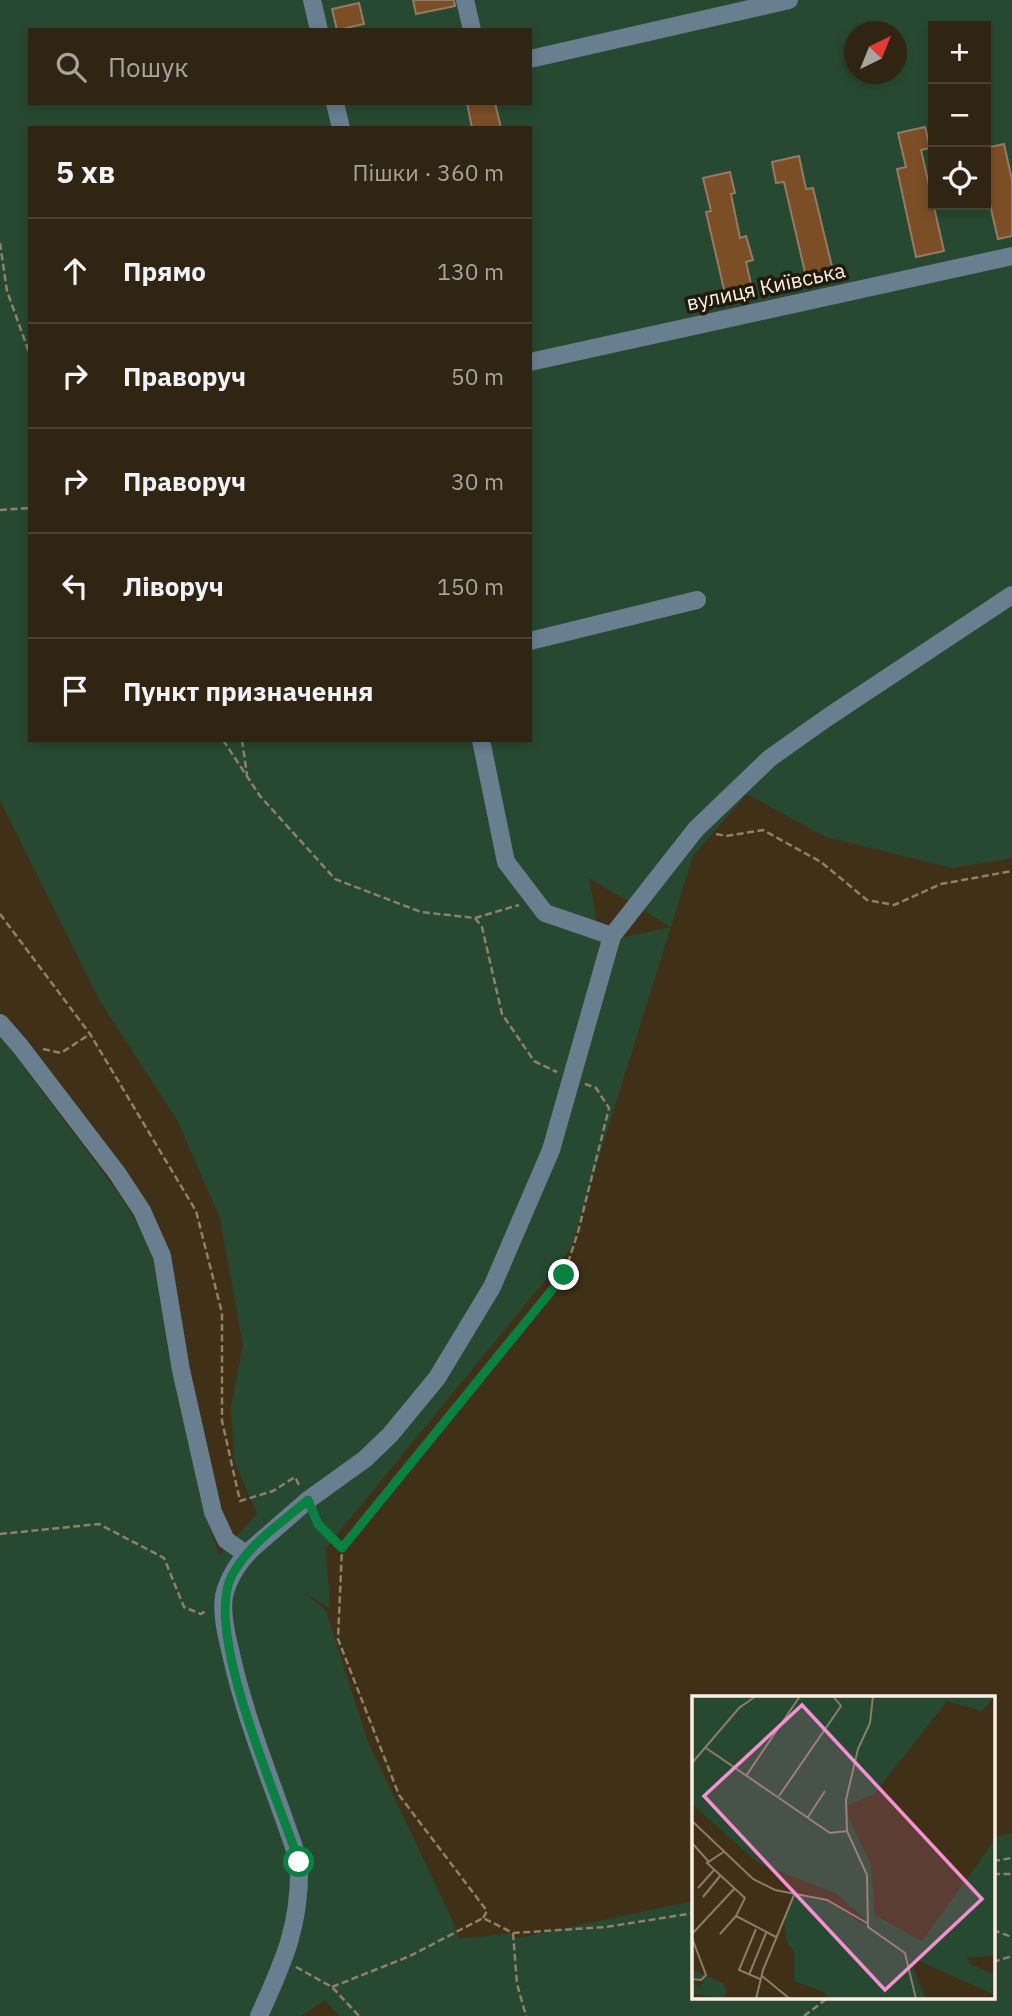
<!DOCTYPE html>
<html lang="uk">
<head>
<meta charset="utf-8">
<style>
  :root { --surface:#302412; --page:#3c3020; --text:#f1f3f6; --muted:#a8a49f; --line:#4b4132 }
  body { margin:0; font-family:"IBM Plex Sans",sans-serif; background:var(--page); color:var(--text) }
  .controls { position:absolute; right:21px; top:21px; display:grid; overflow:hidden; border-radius:0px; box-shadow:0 4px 10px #0003 }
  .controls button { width:63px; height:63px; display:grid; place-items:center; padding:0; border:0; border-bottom:2px solid var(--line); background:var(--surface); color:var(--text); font:35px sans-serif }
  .compass { position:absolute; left:844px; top:21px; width:63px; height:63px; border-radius:50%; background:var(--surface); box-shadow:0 4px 10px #0003; rotate:43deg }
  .stop { position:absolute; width:21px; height:21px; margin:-16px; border:5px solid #0b8043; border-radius:50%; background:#fff }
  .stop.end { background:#0b8043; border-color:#fff; box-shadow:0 2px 7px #0008 }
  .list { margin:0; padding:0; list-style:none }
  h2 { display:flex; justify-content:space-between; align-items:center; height:91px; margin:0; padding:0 28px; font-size:30px }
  h2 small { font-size:23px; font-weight:400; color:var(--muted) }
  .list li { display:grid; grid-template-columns:46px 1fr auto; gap:21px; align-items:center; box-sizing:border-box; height:105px; padding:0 28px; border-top:2px solid var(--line) }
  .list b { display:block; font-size:26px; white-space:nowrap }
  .list em { font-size:23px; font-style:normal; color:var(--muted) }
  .icon { flex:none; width:38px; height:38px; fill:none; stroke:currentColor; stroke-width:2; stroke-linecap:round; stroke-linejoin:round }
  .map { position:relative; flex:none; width:1012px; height:2016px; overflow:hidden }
  .search { position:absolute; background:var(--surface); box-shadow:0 4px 10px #0003; left:28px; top:28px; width:504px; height:77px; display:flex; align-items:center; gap:18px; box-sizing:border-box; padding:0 24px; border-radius:0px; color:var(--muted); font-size:26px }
  .panel { position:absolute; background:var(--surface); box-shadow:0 4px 10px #0003; left:28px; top:126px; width:504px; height:616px; border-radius:0px }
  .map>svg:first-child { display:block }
  .green { fill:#284931; fill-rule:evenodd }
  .building { fill:#7b4e26; stroke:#957b67; stroke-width:2 }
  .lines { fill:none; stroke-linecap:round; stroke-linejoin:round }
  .path { stroke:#8e806c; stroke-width:2.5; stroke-dasharray:7 3.5; stroke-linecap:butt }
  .minor { stroke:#697f90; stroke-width:18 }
  .route { stroke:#0b8043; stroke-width:9 }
  .labels { text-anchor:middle; stroke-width:7; stroke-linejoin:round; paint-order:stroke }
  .street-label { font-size:21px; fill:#fbf0e2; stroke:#211a0f }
  .inset-road { fill:none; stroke:#8b7d69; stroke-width:2 }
  .view { fill:#f590d1; fill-opacity:0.15; stroke:#f590d1; stroke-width:3.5 }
  .inset-edge { fill:none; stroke:#fbf0e2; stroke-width:3.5 }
</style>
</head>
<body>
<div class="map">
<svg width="1012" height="2016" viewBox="0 0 1012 2016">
  <rect width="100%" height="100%" fill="#403018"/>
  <path class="green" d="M0,0H1012V858L952,868L826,837L747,794L693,856L570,1250L326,1548L330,1609L304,1592L326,1611L368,1742L450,1915L459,1939L513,1933L514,1939L693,1901L694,1997H993V1837L1012,1833V2016H339L325,2000L301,2016H0V1035L119,1194L149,1243L185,1410L199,1494L219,1555L257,1514L234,1460L231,1406L243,1345L220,1218L177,1120L100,1001L0,800ZM933,26H986V205H933ZM30,30H530V103H30ZM855,32H897V74H855ZM30,128H530V740H30ZM589,878L671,927L600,942Z"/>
  <path class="building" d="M413,0H454L455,6L416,14Z
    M359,3L364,24L337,30L332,9Z
    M467,103H495L501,128H472Z
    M925,127L930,148L921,150L944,251L916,257L897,169L906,167L898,133Z
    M1004,144L1012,180V236L998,239L986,187V148Z
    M799,156L806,189L813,188L834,275L807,281L784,182L776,183L772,162Z
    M730,172L735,193L731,194L740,238L746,236L753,260L746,262L753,293L726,298L706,212L711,211L703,178Z"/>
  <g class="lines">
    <path class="path" d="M0,243L7,291L30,355
      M0,510L30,508
      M223,740L260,796L335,879L421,912L475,918L519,905
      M242,740L247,775
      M716,834L726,836L763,830L821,862L867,900L894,905L941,884L1012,871
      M0,914L90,1034L196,1211L222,1313V1421L240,1501L273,1491L295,1477L299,1485
      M475,918L482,927L502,1014L534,1061L557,1072
      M43,1049L61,1053L90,1034
      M315,1516L319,1524L342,1548
      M0,1534L99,1524L164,1558L184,1607L201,1614L207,1610
      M993,1861L1012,1858
      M993,1874H1012
      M483,1918L487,1911L399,1795L338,1639L342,1548L564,1275L578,1232L609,1108L596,1088L585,1084
      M993,1930L1012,1937
      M513,1933L517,1984L526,2016
      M993,1962L1012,1956
      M296,1967L332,1987L359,2016
      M332,1987L410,1956L483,1918L513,1933L606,1927L694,1913
      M804,2016L829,1997"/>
    <path class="minor" d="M312,0L319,30
      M465,0L472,30
      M530,59L789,0
      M335,103L341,128
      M530,362L1012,256
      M530,641L697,600
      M481,740L506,862L545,913L612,936
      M0,1023L20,1046L117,1173L142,1211L162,1256L181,1370L213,1512L226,1540L246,1554
      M259,2016C284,1961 301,1924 299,1862C276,1792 247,1726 231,1654C227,1637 221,1614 224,1596C228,1578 240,1559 254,1547L308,1500L365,1459L390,1435L437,1378L492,1287L551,1150L612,936L696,829L770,758L828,717L1012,595"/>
  </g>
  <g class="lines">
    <path class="route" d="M299,1862C279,1800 202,1631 232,1575C249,1544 281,1523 308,1500L318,1524L342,1548L564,1275"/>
  </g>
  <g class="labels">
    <g class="street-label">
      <text transform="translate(766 287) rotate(-12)" y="7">вулиця Київська</text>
    </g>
  </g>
  <g transform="translate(692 1696)">
    <rect width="303" height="303" fill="#403018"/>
    <path d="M0,0H303L290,15L255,5L182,98L156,109V120L179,169L183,219L230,245L303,144V260L275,261L278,268L303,279V299L223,263L221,272L234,303H135L132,296L102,285V256L95,246L92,225L103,199L138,206L172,229L173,223L143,197L66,167L0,108ZM1,274L31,287L35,295L31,303L0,297V286L8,290L12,285L2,281Z" fill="#284931"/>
    <path class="inset-road" d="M181,0L178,27L166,53L154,104L155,135L175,179L176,231L213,257L224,303M14,52L138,137L155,135M0,67L47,12L64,0M54,80L108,0M87,100L149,10L141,0M116,121L133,95M0,125L61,183L83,194L135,204L175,227M0,147L17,166M33,155L15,167L53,202L44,220L84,241M6,192L22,174M11,201L28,180M64,233L47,274L68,283M0,238L42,193M28,238L44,220M0,242L14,279L9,284L0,283M57,279L74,237M70,280L98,303M64,303L71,274L102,199"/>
    <path class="view" d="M110,9L290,203L193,294L12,100Z"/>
    <rect width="303" height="303" class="inset-edge"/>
  </g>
</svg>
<div class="controls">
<button>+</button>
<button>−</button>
<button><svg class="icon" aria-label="locate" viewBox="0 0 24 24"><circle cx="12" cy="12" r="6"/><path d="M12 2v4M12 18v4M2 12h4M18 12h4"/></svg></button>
</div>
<svg class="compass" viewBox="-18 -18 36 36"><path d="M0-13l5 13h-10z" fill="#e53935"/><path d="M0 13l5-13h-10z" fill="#a8a49f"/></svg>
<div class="stop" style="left:299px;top:1862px"></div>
<div class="stop end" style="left:564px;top:1275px"></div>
<div class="search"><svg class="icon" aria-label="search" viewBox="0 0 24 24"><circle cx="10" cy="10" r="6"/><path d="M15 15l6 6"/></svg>Пошук</div>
<section class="panel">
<h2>5 хв<small>Пішки · 360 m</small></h2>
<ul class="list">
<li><svg class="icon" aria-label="ahead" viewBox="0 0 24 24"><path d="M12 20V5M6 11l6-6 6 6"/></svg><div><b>Прямо</b></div><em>130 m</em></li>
<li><svg class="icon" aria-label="right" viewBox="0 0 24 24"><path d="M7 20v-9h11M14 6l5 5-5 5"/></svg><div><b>Праворуч</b></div><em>50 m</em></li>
<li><svg class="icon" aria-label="right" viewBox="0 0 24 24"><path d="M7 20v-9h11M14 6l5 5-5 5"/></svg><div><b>Праворуч</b></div><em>30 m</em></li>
<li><svg class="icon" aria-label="left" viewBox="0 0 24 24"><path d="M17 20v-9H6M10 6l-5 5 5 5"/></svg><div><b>Ліворуч</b></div><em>150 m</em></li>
<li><svg class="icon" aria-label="arrive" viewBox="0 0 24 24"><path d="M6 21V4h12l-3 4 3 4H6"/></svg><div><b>Пункт призначення</b></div></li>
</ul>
</section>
</div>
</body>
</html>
